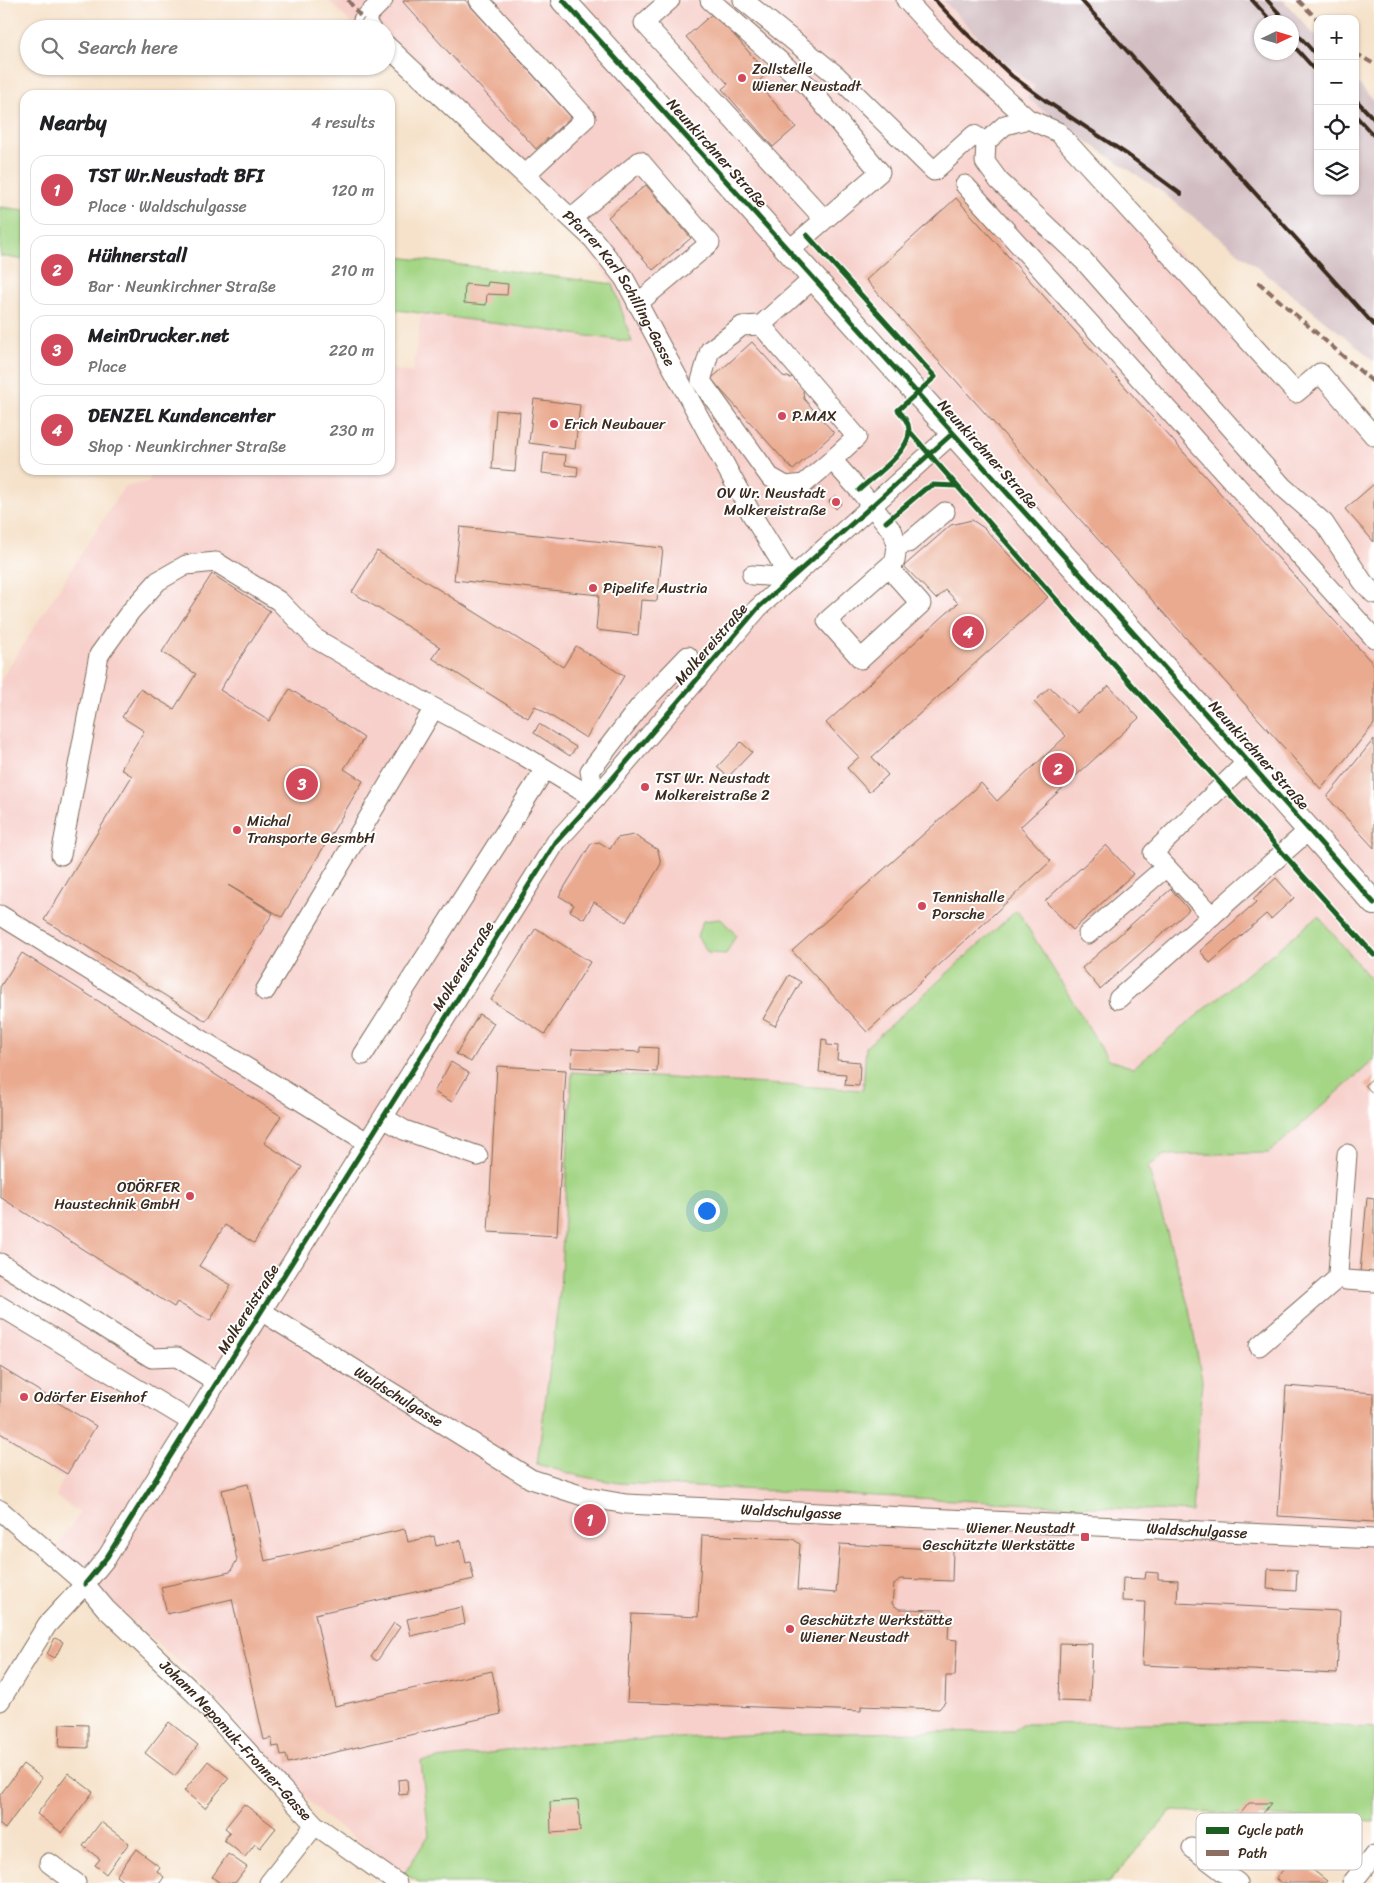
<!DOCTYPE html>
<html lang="en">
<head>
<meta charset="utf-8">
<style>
  :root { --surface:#fff; --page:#f2f2f2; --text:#202124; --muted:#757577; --line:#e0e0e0; --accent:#d1495b }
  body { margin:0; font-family:Sriracha,sans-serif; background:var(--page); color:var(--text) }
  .controls { position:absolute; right:15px; top:15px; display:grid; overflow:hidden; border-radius:10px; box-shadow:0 1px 4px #0004 }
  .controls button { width:45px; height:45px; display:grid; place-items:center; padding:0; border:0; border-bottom:1px solid var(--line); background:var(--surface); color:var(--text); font:25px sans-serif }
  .compass { position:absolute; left:1254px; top:15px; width:45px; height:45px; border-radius:50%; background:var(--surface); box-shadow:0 1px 4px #0004; rotate:86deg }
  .you { position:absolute; left:706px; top:1210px; width:18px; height:18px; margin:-12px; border:4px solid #fff; border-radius:50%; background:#1a73e8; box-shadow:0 0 0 8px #1a73e833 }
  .badge { display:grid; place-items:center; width:32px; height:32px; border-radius:50%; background:var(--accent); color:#fff; font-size:16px; font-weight:700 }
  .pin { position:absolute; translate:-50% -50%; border:2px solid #fff; box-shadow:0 1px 5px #0006 }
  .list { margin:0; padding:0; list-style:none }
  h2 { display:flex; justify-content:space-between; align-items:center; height:65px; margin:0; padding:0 20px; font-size:21px }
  h2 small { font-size:16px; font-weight:400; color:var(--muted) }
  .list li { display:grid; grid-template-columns:32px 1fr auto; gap:15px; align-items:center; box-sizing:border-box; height:70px; margin:0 10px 10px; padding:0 10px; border:1px solid var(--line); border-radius:15px }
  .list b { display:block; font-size:19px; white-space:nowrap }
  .list p { margin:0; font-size:16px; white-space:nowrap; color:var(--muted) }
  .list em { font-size:16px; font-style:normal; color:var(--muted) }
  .icon { flex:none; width:28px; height:28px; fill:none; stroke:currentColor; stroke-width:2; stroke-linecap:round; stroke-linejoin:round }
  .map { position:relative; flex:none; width:1374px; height:1883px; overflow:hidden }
  .search { position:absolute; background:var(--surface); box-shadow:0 1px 4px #0004; left:20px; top:20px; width:375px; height:55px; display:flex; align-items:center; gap:12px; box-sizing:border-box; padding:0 18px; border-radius:28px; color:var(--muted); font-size:19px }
  .panel { position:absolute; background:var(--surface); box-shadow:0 1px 4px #0004; left:20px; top:90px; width:375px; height:385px; border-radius:15px }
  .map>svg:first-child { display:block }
  .built { fill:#f7d0cb }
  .industrial { fill:#d2bec2; fill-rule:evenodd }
  .green { fill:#a4d686; stroke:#708052 }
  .building { fill:#eaaa90 }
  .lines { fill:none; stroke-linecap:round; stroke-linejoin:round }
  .minor-casing { stroke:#7c6a5a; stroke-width:21 }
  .major-casing { stroke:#7c6a5a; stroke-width:26 }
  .minor { stroke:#fff; stroke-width:19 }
  .major { stroke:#fff; stroke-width:24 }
  .rail { stroke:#3b2a1e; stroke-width:4 }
  .quiet { stroke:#8d6e63; stroke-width:4; stroke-dasharray:8 4; stroke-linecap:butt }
  .cycleway-casing { stroke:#fff; stroke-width:8 }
  .cycleway { stroke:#1b5e20; stroke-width:5 }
  .poi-dot { fill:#d1495b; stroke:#fff; stroke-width:2 }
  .labels { text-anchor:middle; stroke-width:4; stroke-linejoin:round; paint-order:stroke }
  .poi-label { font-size:15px; fill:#3b2a1e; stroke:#fff; text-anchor:start }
  .street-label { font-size:15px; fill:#3b2a1e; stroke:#fff }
  .key { fill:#fff; stroke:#c4bfbc; stroke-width:1 }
  .key-label { font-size:14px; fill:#3b2a1e }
</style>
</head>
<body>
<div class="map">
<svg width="1374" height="1883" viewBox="0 0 1374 1883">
  <rect width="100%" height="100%" fill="#fff"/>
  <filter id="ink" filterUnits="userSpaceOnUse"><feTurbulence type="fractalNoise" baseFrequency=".02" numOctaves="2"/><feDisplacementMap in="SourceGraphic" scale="10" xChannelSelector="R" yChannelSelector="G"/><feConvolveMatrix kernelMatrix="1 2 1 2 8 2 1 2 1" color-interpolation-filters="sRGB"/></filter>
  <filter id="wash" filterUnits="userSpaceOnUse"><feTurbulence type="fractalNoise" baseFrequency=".0096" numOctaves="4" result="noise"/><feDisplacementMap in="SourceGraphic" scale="20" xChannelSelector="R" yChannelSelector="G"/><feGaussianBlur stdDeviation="1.12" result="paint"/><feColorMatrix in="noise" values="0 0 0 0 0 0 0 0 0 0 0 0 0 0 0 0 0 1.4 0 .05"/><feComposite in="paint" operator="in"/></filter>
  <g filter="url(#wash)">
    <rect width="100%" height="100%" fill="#f6e2ca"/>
    <path class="built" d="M328,0H943L994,53L1035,87L1027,98L1065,127L1296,382L1322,358L1374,416V1728L1262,1722L1021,1724L1014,1731L764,1734L574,1743L421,1761L429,1835L404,1874L323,1815L258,1747L205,1686L54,1550L80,1513L56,1497L63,1478L0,1439V681L124,487L149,482L151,470H390V369L413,373L421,313L632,341L613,284L566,225L386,58V29H357Z"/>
    <path class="industrial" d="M943,0H1283L1318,39V191H1355V80L1374,101V362L1363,351L1162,192L1065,127L1027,98L1035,87L994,53ZM1262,22H1292V52H1262Z"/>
    <path class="green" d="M0,207L25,210V260L0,256Z
      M390,256L613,284L632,342L390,309Z
      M1017,910L1108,1059L1133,1068L1318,916L1374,983V1060L1269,1153L1164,1155L1148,1167L1189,1308L1202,1380L1192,1512L619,1483L579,1476L537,1464L560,1290L572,1072L863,1090L866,1047Z
      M721,919L736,935L726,954L708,953L697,936L703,921Z
      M1262,1722L1374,1728V1821L1171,1811L1108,1883H421L404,1874L429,1835L421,1761L574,1743L764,1734L1014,1731L1021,1724Z"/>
    <g id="blocks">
      <path class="building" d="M404,0H465L571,117L536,149L403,2Z
        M714,12L767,73L757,83L796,127L773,147L722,89L728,84L686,37Z
        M646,185L691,238L653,270L608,217Z
        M956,198L1374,665V724L1321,789L866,280Z
        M488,282L508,284L507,295L487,294L486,305L464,303L465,284L487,286Z
        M752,342L783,376L791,378L792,376L805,389L803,391L804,399L834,433L793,470L711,379Z
        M534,399L580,405L575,449L529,443Z
        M496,410L520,412L515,471L492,469Z
        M544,453L566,455L565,465L578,467L577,477L542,473Z
        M1374,484V542L1345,509Z
        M836,496L842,503L836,509L829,501Z
        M972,520L984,528L1048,597L872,757L888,775L869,792L847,768L859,757L826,723L958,603L946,590L936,599L904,566L951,525Z
        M460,527L663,548L657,601L641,600L638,635L596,630L599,595L454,580Z
        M377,551L563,667L576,646L624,676L586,738L535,706L528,718L432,658L440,647L352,592Z
        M212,574L270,611L220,690L269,721L290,689L364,738L344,769L363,781L282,917L228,885L273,913L206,1021L44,920L132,776L121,769L144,731L122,717L140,689L174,709L196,674L162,652Z
        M1109,686L1139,718L1020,827L1051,861L867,1032L792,951L981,783L997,801L1066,736L1034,702L1050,687L1077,713Z
        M539,724L576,747L570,756L534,733Z
        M1374,739V848L1327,797Z
        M741,742L752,752L728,777L717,767Z
        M634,835L658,850L661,864L626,922L594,902L584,919L570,911L574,905L559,896L591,844L599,842L610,849L617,838Z
        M1106,845L1133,874L1073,930L1045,901Z
        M1276,878L1294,898L1271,919L1266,914L1210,963L1200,951L1256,902L1253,899Z
        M1171,889L1189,910L1100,989L1082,968Z
        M536,928L590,962L545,1034L491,1000Z
        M22,953L281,1116L264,1143L302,1167L254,1243L225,1225L199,1266L231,1285L210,1321L177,1302L174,1307L0,1197V987Z
        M789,975L801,982L775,1026L763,1019Z
        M479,1014L494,1023L471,1062L456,1054Z
        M822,1039L827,1040V1045L838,1046L837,1060L860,1062L859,1086L845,1085L846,1074L819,1072Z
        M640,1047L658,1048L657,1072L571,1067L572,1049L640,1052Z
        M451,1062L469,1073L452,1102L434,1092Z
        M497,1066L566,1070L557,1236L488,1232Z
        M1374,1077V1095L1365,1085Z
        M1367,1198L1374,1199V1274L1360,1272Z
        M0,1367L96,1426L67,1474L0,1433Z
        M1286,1386L1374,1393V1522L1278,1516Z
        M248,1484L265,1561L405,1529L408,1542L434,1536L436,1546L461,1540L466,1563L470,1562L474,1579L315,1614L335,1706L492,1671L501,1714L288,1763L286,1754L281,1755L279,1746L273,1747L271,1738L264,1740L232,1599L167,1614L161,1587L230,1572L237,1560L222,1490Z
        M597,1512L598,1527H583L582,1513Z
        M702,1535L793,1539L800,1544L797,1590L836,1593L840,1544L953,1550L952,1581L900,1579L894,1584L892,1604L899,1609L942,1610L949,1619L948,1639L957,1640L955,1676H946L945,1702L939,1709L861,1706V1711L627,1702L632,1614L698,1617Z
        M1268,1569L1297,1570L1296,1591L1267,1589Z
        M1146,1572L1158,1573V1579L1178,1580L1177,1603L1340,1611L1337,1674L1142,1665L1145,1602L1122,1601L1123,1578L1145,1579Z
        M462,1607L465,1624L411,1636L407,1619Z
        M394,1623L400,1627L377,1661L371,1657Z
        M55,1638L63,1642L55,1658L47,1654Z
        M1060,1643L1092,1644L1090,1702L1058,1701Z
        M169,1722L198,1745L175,1776L145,1753Z
        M60,1724L88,1725V1748L59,1747Z
        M208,1761L229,1778L205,1808L184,1791Z
        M23,1764L42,1778L5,1829L0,1825V1795Z
        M68,1773L93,1792L62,1833L37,1814Z
        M407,1779L408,1794L399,1795L398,1780Z
        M578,1800L580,1831L551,1833L550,1802Z
        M1249,1803H1271L1229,1857L1215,1846Z
        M244,1804L276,1828L260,1848L255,1844L245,1857L224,1840L230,1832L225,1828Z
        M101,1822L129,1843L106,1874L95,1865L100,1859L83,1846Z
        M136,1849L160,1867L157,1871L164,1877L160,1883H125L116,1876Z
        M228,1854L247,1867L235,1883H220L212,1877Z
        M1294,1855L1327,1881L1325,1883H1281L1276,1879Z"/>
    </g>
  </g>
  <g filter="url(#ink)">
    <use href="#blocks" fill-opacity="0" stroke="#7c6a5a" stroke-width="1"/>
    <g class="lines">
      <g class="minor-casing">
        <g id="minor">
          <path d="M479,0L586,118L526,174"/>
          <path d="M670,0L644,23L824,219"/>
          <path d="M710,0L807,85L880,172L788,251"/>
          <path d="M743,0L837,76L934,171L974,135L986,142"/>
          <path d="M906,0L950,48L1028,119"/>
          <path d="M371,29L363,20L383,0"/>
          <path id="s1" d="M386,45L593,239L624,278L752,515L791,578"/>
          <path d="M965,185L1374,638"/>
          <path d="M572,218L640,161L710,243L637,304"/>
          <path d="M814,278L761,325L857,437L832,460L859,490L893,532L897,545L895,561L888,567L827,621L861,659L921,604L888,567"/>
          <path d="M761,325L742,326L710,350L701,381L770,477L786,486L804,484L832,460"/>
          <path d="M1374,436L1320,373L1296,393L1058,132L1028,119L1005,125L986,142L985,162L999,181L1084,261L1283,487L1324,523L1363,582L1374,594"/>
          <path d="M897,545L908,543L945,512"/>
          <path d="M752,575L791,578"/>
          <path d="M595,799L590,771L640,706L688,656"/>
          <path d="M61,855L99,655L130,612L158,581L186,565L216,562L279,601L316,639L434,708L521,754L595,799"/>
          <path d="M0,915L367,1142"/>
          <path d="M1212,916L1153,853L1247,762"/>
          <path d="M1088,934L1166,867"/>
          <path d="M265,991L434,708"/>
          <path d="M1118,999L1309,830"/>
          <path d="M363,1055L545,769"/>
          <path d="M384,1118L404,1130L478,1156"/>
          <path d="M1347,1154L1338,1273L1339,1277L1346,1280L1374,1282"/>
          <path d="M0,1263L152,1358L177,1357L217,1382"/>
          <path d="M0,1306L192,1422"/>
          <path id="s2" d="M261,1311L531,1479L586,1497L626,1504L1374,1539"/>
          <path d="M1259,1346L1339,1277"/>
          <path id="s3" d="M0,1510L85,1584L106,1609L196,1695L315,1825L397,1883"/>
          <path d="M0,1701L47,1625L85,1584L107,1557L556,842L595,799L758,608L953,433"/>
          <path d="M1192,1848L1238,1883"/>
          <path d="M49,1863L76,1883"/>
          <path d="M269,1883L315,1825"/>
          <path d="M1352,1883L1374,1855"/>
        </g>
      </g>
      <g class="major-casing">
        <path id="major" d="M563,0L1145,646L1374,903"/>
      </g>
      <use href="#minor" class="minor"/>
      <use href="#major" class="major"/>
      <path class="rail" d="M935,0L967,34L1012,76L1046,101L1128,155L1181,194
        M1081,0L1374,325
        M1252,0L1272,22
        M1267,0L1287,22
        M1292,28L1318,57
        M1292,44L1318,73
        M1355,99L1374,119
        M1355,115L1374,136"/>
      <path class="quiet" d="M348,0L363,20
        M1298,0L1318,20
        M1355,53L1374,64
        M1258,282L1374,383"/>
      <g class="cycleway-casing">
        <path id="cycleway" d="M563,0L1145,646L1374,903
          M807,235L935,377L898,410C903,416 909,422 909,430C911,451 873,477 859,490
          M910,432L1082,629L1374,955
          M886,522L925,489L933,485L957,486
          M85,1584L107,1557L556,842L595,799L758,608L953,433"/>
      </g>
      <use href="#cycleway" class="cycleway"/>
    </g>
  </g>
  <g class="poi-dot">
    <circle cx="742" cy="78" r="5"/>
    <circle cx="782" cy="416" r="5"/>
    <circle cx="554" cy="424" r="5"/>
    <circle cx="836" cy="502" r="5"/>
    <circle cx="593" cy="588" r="5"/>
    <circle cx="645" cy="787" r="5"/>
    <circle cx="237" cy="830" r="5"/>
    <circle cx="922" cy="906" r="5"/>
    <circle cx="190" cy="1196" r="5"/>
    <circle cx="24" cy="1397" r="5"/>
    <rect x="1080" y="1532" width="10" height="10" rx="2.5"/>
    <circle cx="790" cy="1629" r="5"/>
  </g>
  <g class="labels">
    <g class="poi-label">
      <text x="752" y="74">Zollstelle<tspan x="752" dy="17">Wiener Neustadt</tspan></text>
      <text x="792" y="421">P.MAX</text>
      <text x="564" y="429">Erich Neubauer</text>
      <text x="826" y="498" text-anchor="end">OV Wr. Neustadt<tspan x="826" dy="17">Molkereistraße</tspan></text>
      <text x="603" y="593">Pipelife Austria</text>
      <text x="655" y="783">TST Wr. Neustadt<tspan x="655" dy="17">Molkereistraße 2</tspan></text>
      <text x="247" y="826">Michal<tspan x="247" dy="17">Transporte GesmbH</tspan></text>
      <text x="932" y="902">Tennishalle<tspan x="932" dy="17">Porsche</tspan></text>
      <text x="180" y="1192" text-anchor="end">ODÖRFER<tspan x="180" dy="17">Haustechnik GmbH</tspan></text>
      <text x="34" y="1402">Odörfer Eisenhof</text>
      <text x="1075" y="1533" text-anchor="end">Wiener Neustadt<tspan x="1075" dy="17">Geschützte Werkstätte</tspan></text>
      <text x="800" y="1625">Geschützte Werkstätte<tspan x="800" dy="17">Wiener Neustadt</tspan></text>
    </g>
    <g class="street-label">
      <text transform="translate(717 153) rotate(48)" y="5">Neunkirchner Straße</text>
      <text dy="5" stroke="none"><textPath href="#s1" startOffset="339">Pfarrer Karl Schilling-Gasse</textPath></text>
      <text transform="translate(988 454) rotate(48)" y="5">Neunkirchner Straße</text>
      <text transform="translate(711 644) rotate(-49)" y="5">Molkereistraße</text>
      <text transform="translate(1259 755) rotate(48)" y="5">Neunkirchner Straße</text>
      <text transform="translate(463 966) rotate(-58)" y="5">Molkereistraße</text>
      <text transform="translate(248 1309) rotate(-58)" y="5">Molkereistraße</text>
      <text dy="5" stroke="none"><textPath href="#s2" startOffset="162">Waldschulgasse</textPath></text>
      <text dy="5" stroke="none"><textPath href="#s2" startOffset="582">Waldschulgasse</textPath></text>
      <text dy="5" stroke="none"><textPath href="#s2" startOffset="988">Waldschulgasse</textPath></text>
      <text dy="5" stroke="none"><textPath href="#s3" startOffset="330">Johann Nepomuk-Fronner-Gasse</textPath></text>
    </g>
  </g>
  <rect x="1196" y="1813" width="166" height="57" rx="8" class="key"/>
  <rect x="1206" y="1827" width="23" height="7" fill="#1b5e20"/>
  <rect x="1206" y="1850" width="23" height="6" fill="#8d6e63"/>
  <g class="key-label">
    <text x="1238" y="1835">Cycle path</text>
    <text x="1238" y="1858">Path</text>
  </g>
</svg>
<div class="controls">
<button>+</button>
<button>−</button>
<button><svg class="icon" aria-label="locate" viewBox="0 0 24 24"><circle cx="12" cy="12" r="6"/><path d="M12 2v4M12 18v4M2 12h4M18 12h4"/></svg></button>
<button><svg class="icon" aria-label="layers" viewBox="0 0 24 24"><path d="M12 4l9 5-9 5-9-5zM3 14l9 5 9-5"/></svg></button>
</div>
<svg class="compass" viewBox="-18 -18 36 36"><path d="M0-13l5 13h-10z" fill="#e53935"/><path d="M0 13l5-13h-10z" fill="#757577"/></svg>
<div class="you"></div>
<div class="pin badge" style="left:590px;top:1520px">1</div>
<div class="pin badge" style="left:1058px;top:769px">2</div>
<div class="pin badge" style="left:302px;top:784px">3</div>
<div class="pin badge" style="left:968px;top:632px">4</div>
<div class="search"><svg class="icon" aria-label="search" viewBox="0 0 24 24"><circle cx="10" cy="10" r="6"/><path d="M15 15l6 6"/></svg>Search here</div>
<section class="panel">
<h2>Nearby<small>4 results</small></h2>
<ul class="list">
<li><span class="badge">1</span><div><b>TST Wr.Neustadt BFI</b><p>Place · Waldschulgasse</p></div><em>120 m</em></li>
<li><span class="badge">2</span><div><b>Hühnerstall</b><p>Bar · Neunkirchner Straße</p></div><em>210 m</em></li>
<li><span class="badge">3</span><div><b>MeinDrucker.net</b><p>Place</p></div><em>220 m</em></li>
<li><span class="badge">4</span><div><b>DENZEL Kundencenter</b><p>Shop · Neunkirchner Straße</p></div><em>230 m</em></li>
</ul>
</section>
</div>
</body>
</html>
